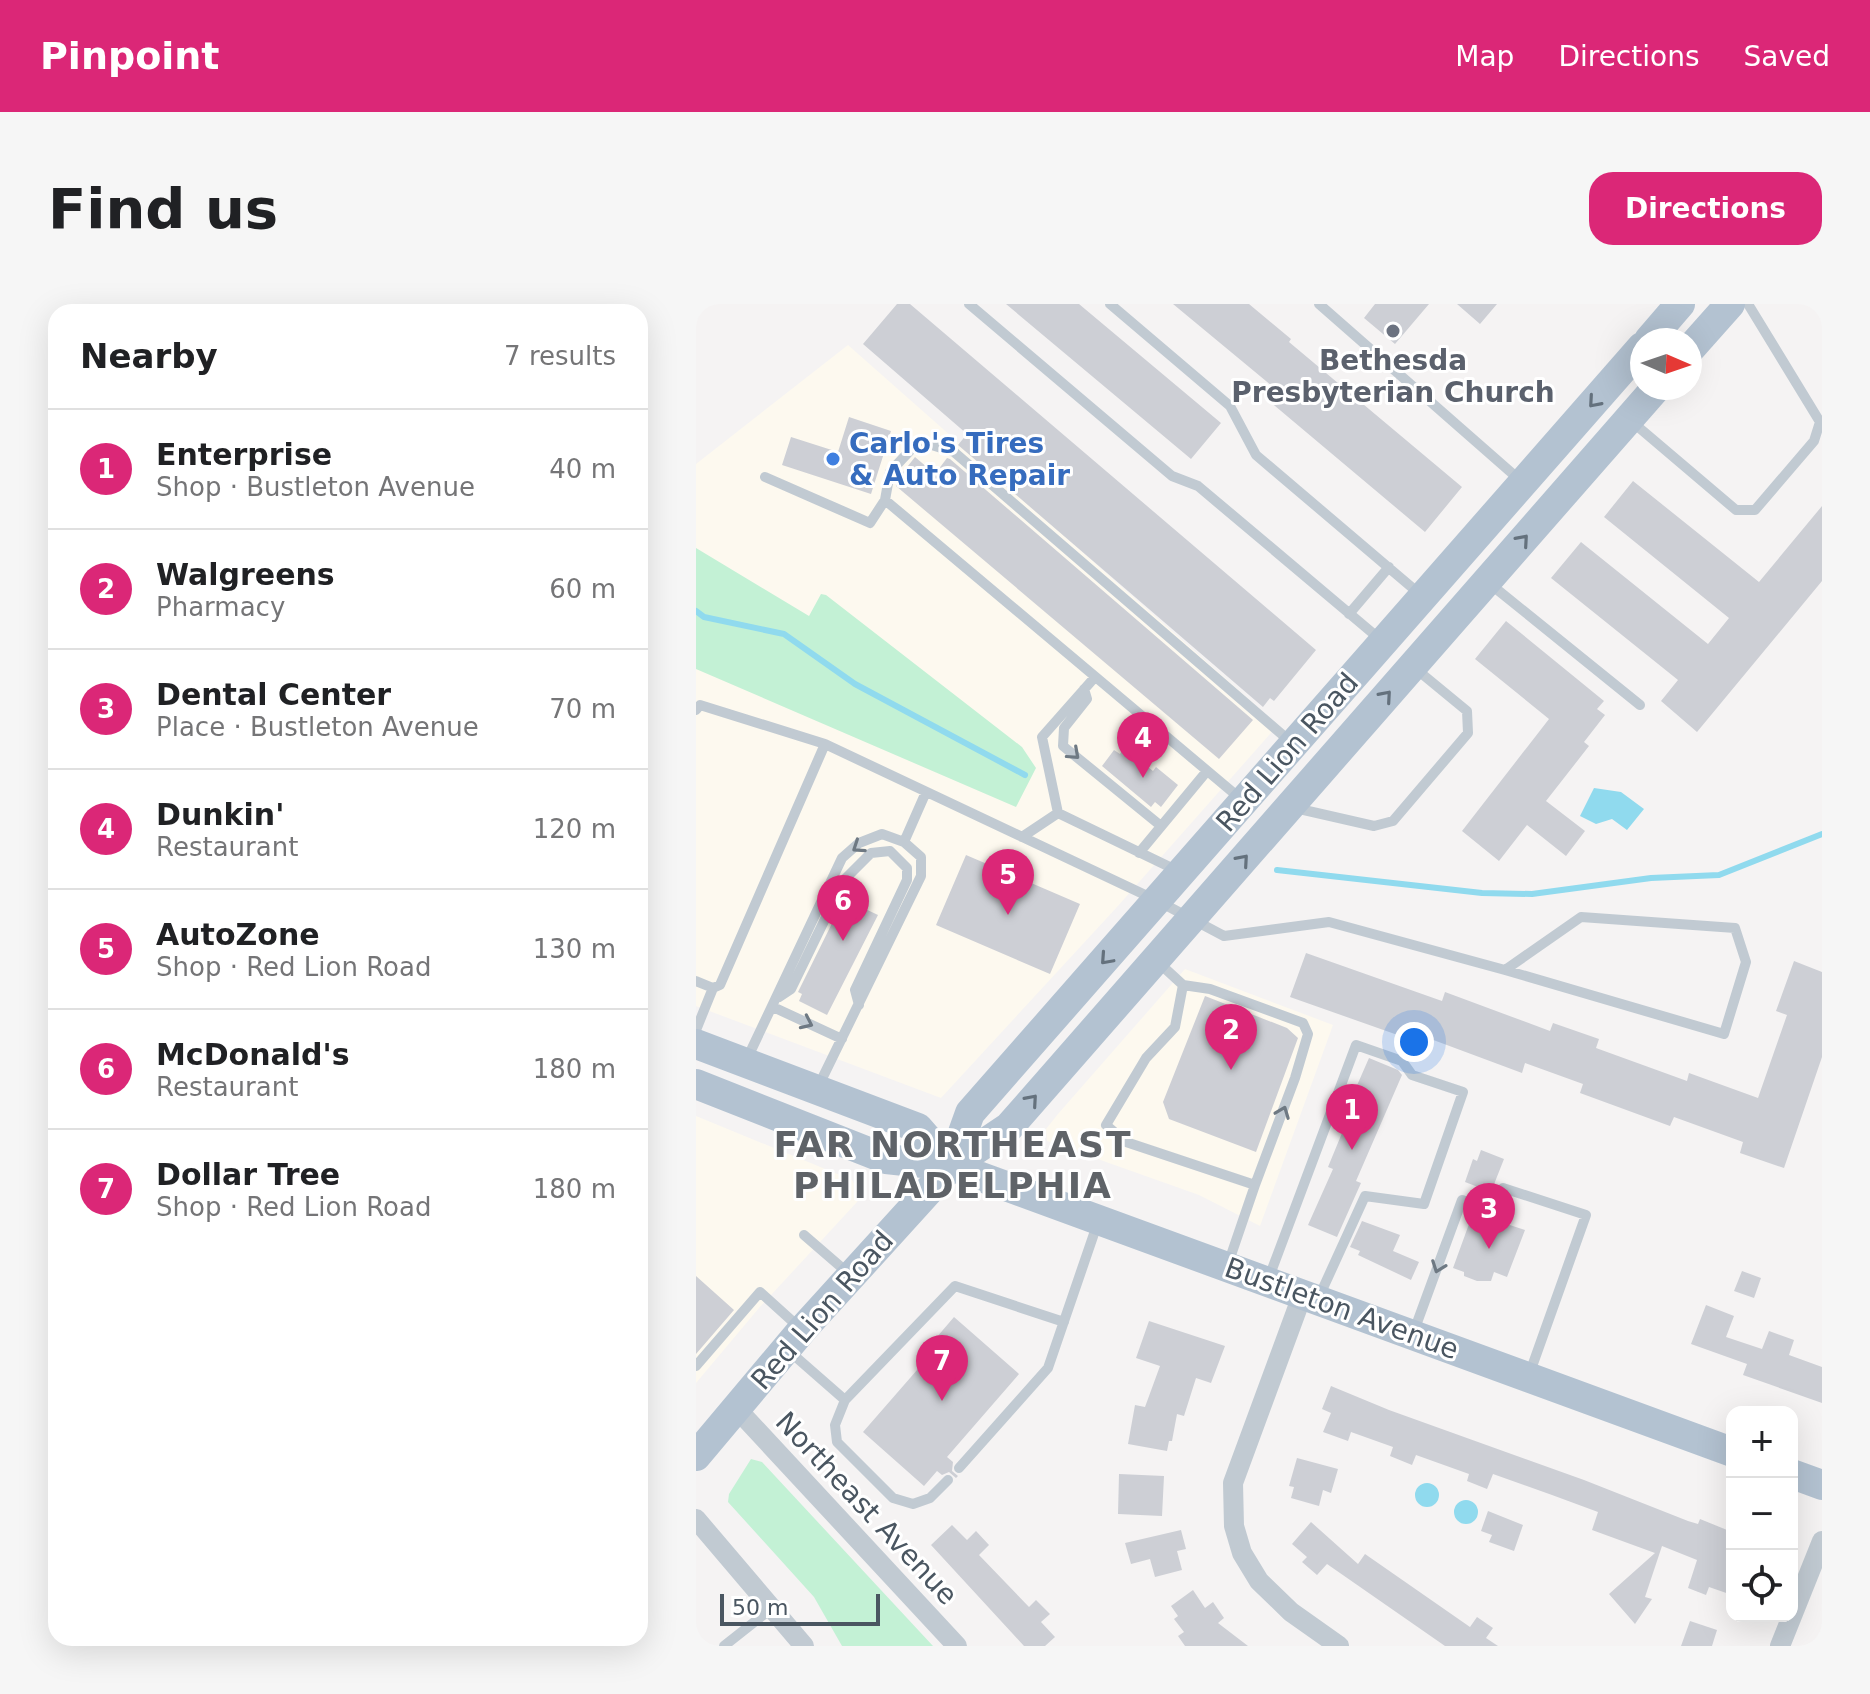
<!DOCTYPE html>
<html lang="en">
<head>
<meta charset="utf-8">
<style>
  :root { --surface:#fff; --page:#f6f6f6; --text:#202124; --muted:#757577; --line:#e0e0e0; --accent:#db2777 }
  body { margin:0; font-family:"DejaVu Sans",sans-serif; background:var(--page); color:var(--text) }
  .controls { position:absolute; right:24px; bottom:24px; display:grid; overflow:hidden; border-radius:16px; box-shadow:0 8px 32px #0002 }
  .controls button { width:72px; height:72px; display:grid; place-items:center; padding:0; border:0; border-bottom:2px solid var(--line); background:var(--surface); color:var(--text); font:40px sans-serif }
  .compass { position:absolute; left:934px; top:24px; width:72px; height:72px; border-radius:50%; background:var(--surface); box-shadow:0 8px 32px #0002; rotate:92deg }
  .scale { position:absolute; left:24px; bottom:20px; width:160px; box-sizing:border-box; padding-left:8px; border:4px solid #4a5661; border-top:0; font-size:22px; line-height:28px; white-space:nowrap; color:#4a5661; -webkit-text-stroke:6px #fff; paint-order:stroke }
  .you { position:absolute; left:718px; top:738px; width:28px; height:28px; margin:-20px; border:6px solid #fff; border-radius:50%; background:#1a73e8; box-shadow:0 0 0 12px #1a73e833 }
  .badge { display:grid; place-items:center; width:52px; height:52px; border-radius:50%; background:var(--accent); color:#fff; font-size:26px; font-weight:700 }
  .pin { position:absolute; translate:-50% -66px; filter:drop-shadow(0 2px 4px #0008) }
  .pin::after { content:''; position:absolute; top:42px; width:28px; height:24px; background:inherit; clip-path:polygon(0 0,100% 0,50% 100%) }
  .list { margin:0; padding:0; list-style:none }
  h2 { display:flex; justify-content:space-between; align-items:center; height:104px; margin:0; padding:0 32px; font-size:34px }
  h2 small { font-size:26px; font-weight:400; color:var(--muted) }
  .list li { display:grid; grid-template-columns:52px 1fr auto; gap:24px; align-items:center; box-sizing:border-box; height:120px; padding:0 32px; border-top:2px solid var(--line) }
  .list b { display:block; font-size:30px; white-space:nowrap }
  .list p { margin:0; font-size:26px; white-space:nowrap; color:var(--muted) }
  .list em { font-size:26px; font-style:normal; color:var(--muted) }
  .icon { flex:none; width:44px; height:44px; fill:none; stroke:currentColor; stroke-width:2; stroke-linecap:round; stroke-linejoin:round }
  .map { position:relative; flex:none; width:1126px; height:1342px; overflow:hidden; border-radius:24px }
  header { display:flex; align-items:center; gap:48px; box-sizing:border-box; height:112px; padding:0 40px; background:var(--accent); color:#fff }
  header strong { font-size:38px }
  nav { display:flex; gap:44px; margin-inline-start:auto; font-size:28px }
  .intro { display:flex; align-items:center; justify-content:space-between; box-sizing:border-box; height:192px; padding:0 48px }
  h1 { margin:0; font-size:56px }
  .button { padding:20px 36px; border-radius:24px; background:var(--accent); color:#fff; font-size:28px; font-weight:700 }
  main { display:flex; gap:48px; padding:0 48px }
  aside { flex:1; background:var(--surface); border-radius:24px; box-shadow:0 8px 32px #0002 }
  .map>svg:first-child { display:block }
  .commercial { fill:#fdf9ef }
  .green { fill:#c3f1d5 }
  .water { fill:#90daee }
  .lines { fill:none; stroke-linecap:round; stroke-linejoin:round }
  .stream { stroke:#90daee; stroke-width:6 }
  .building { fill:#cdcfd5 }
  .lane { stroke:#c1cad2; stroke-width:10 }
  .street { stroke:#c1cad2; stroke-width:20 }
  .primary { stroke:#b3c2d1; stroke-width:30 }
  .oneway { stroke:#64717d }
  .oneway2 { stroke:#6e7983 }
  .worship-dot { fill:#6b7280; stroke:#fff; stroke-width:3 }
  .shop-dot { fill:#3f7fe0; stroke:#fff; stroke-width:3 }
  .labels { text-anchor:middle; stroke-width:6; stroke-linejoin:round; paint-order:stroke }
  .worship-label { font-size:28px; font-weight:bold; fill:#5b616d; stroke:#fff }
  .shop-label { font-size:28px; font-weight:bold; fill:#366cbe; stroke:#fff; text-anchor:start }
  .street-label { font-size:28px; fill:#4a5661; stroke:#fff }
  .district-label { font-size:36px; font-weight:bold; letter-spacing:2px; fill:#5f6368; stroke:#fff }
</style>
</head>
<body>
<header>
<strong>Pinpoint</strong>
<nav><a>Map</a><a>Directions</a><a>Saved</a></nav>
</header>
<div class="intro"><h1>Find us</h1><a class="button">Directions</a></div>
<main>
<aside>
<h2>Nearby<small>7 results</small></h2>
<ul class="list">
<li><span class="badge">1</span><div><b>Enterprise</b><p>Shop · Bustleton Avenue</p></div><em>40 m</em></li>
<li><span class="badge">2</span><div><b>Walgreens</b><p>Pharmacy</p></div><em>60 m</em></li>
<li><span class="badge">3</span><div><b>Dental Center</b><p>Place · Bustleton Avenue</p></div><em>70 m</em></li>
<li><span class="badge">4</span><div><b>Dunkin'</b><p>Restaurant</p></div><em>120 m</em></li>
<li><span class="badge">5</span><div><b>AutoZone</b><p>Shop · Red Lion Road</p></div><em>130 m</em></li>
<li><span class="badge">6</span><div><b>McDonald's</b><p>Restaurant</p></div><em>180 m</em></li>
<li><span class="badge">7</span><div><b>Dollar Tree</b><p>Shop · Red Lion Road</p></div><em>180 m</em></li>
</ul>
</aside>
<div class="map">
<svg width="1126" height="1342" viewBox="0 0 1126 1342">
  <rect width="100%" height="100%" fill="#f5f3f3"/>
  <path class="commercial" d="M152,41L582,421L421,603L245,794L0,702V160Z
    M489,665L637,721L564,922L503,891L351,837L350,825L362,810Z
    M0,812L156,876L164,890L161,898L63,1004L0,1079Z"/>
  <path class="green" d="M0,244L113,312L125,290L130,291L326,443L340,464L320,503L0,365Z
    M55,1155L66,1158L237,1342H146L118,1293L32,1198L33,1190Z"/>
  <path class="water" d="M898,484L925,488L948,505L931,526L916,515L900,520L884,512Z
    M719 1191a12 12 0 1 1 24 0a12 12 0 1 1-24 0Z
    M758 1208a12 12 0 1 1 24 0a12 12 0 1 1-24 0Z"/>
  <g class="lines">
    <path class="stream" d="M0,307L8,313L88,330L159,380L329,471
      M581,566L786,589L836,590L955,574L1023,571L1126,530"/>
  </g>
  <path class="building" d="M201,0H214L620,346L578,397L574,394L567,403L262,141L271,130L167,40Z
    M310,0H383L525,119L495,155Z
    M477,0H553L595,35L593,38L766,183L729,228L573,97L582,87Z
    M679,0H733L699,40L668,14Z
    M761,0H801L784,20Z
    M153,113L195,127L175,190L86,161L95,133L142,148Z
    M219,153L239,170L251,154L254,155L557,416L523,455L200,182L201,176Z
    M937,177L1063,278L1126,202V277L1001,428L965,397L982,376L855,274L885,238L1012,340L1033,314L908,213Z
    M810,317L908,397L901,405L909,411L888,438L893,442L850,497L889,527L870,552L831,521L803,557L766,527L853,415L779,355Z
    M428,444L457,467L460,463L482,481L465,503L459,498L455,503L406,462L418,446L424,450Z
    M270,551L384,600L354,670L240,621Z
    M148,595L182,611L131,711L103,697L106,690L102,688Z
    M610,649L746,697L749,688L854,727L857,719L903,735L900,744L991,777L993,769L1062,794L1091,711L1080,707L1098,657L1126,668V753L1088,864L1044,849L1047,838L978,813L974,822L884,789L887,780L829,759L826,769L732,734L730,741L594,693Z
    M509,692L591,724L602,734L560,848L473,815L467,798Z
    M673,754L702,766L706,771L660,877L665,879L641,933L612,921L637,865L632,863L646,829L641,827Z
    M785,846L808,855L795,888L769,878L777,855L781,857Z
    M777,909L829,926L811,973L798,968L795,977H781L768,972V968L757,964Z
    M666,917L704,931L697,947L723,958L715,976L662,951L664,947L654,943Z
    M1046,967L1065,974L1058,994L1038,987Z
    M0,972L38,1006L0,1050Z
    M1010,1001L1038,1012L1030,1033L1066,1045L1073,1027L1098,1036L1093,1051L1126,1063V1099L1047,1071L1051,1060L995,1040Z
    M258,1013L323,1070L251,1153L257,1158L256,1167L262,1172L260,1174L253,1168L246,1171L241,1167L228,1182L167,1128L228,1058L223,1054Z
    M453,1017L529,1042L515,1079L500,1074L488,1112L481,1110L476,1137H473L471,1147L432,1140L439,1101L449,1103L464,1062L440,1054Z
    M635,1082L693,1106L888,1176L992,1217L1002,1220L1004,1215L1036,1228V1291L1013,1283L1010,1291L992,1284L1001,1256L966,1242L949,1293L956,1295L939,1320L913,1290L959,1249L896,1226L902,1208L856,1191L797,1170L791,1185L771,1177L773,1170L720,1151L716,1161L694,1152L697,1143L655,1128L652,1137L627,1128L635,1109L626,1105Z
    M601,1154L642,1165L635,1189L627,1186L623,1202L595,1194L598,1183L593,1182Z
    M423,1170L468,1172L466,1212L422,1210Z
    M792,1207L827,1221L818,1247L793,1238L796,1231L785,1227Z
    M615,1218L662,1260L669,1250L774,1323L781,1313L797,1324L790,1334L802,1342H749L631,1260L621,1271L606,1258L611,1253L596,1240Z
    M256,1221L271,1236L280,1227L293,1241L283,1251L333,1303L340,1296L354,1310L345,1318L359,1333L349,1342H328L235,1241Z
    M485,1226L490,1245L481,1247L486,1266L459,1273L454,1255L435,1260L429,1239Z
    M497,1286L509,1304L517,1298L528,1314L522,1319L552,1342H489L482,1332L488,1328L478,1315L482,1312L475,1302Z
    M994,1317L1021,1326L1016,1342H985Z"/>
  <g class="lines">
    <path class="lane" d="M273,0L476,172L502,182L686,337
      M414,0L534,102L560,151L726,292
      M623,0L826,178
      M934,116L1040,206H1059L1118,137L1124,118L1052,0
      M69,173L174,219L189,196
      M793,279L944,401
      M653,310L693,263
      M399,373L346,433L362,509L480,566
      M388,385L391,395L368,424L367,442L465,522
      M0,406L4,401L129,440
      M546,496L189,196L194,168L223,137L258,148L596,439
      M599,504L678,522L697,517L772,429L771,407L720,365
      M326,533L362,509
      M208,538L230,488
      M443,549L511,467
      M462,658L487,681L479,723L450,754L410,821L430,838L559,881L532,960
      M0,677L17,684
      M487,681L514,685L607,719L612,730L599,774L559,881
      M83,693L95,685L148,576L175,549L194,547L211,564V576L159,686L163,701
      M77,703L146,735
      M0,726L17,684L24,681L129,440L462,597L528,632L633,618L809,666L1028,730L1050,658L1039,624L885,613L809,666
      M50,757L146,554L163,539L186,530L208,538L225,553V572L122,783
      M108,931L152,969
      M572,976L660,741L706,757L716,771L767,788L728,900L669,892L623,993
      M718,1027L766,896L798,909L807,884L890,911L833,1071
      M93,1047L149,1096
      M0,1062L64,988L105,1025
      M263,1164L352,1064L402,918
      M252,1176L234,1194L217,1200L197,1194L141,1138L139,1121L149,1096L259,982L368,1018
      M28,1342L76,1304"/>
    <path class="street" d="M607,989L537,1179L538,1222L546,1249L563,1277L595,1308L643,1342
      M40,1104L261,1342
      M0,1215L108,1342
      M1084,1342L1126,1237"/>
    <path class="primary" d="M953,36L984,0
      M994,45L1034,0
      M0,740L222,824L255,862
      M0,780L190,855L255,862L1036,1148
      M255,862L274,809L946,43
      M0,1152L106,1026L255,862L313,823L960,84
      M1096,1170L1126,1181"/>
  </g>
  <defs><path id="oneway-chevron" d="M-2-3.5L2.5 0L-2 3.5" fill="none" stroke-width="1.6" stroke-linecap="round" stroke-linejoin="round" transform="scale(2)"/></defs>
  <g class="oneway">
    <use href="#oneway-chevron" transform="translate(898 98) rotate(131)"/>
    <use href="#oneway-chevron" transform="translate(827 236) rotate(-49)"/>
    <use href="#oneway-chevron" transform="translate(690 392) rotate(-49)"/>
    <use href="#oneway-chevron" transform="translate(547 556) rotate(-49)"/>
    <use href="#oneway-chevron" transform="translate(410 655) rotate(132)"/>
    <use href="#oneway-chevron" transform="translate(336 796) rotate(-49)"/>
  </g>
  <g class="oneway2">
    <use href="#oneway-chevron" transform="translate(378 450) rotate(42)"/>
    <use href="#oneway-chevron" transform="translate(162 543) rotate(146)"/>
    <use href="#oneway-chevron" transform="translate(111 719) rotate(25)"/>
    <use href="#oneway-chevron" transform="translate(587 808) rotate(-69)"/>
    <use href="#oneway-chevron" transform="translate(742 963) rotate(110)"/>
  </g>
  <circle class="worship-dot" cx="697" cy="27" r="8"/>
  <circle class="shop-dot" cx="137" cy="155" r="8"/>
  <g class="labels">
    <g class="worship-label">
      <text x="697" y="66">Bethesda<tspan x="697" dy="32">Presbyterian Church</tspan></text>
    </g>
    <g class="shop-label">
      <text x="153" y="149">Carlo's Tires<tspan x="153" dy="32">&amp; Auto Repair</tspan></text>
    </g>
    <g class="street-label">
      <text transform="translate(591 448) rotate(-49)" y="10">Red Lion Road</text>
      <text transform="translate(646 1004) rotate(20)" y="10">Bustleton Avenue</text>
      <text transform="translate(126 1006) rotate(-49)" y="10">Red Lion Road</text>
      <text transform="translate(171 1204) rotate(47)" y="10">Northeast Avenue</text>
    </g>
    <g class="district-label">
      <text x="257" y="853">FAR NORTHEAST<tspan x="257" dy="41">PHILADELPHIA</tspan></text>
    </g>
  </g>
</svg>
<div class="controls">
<button>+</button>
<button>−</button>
<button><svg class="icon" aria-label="locate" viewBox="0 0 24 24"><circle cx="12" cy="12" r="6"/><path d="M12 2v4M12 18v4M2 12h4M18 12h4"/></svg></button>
</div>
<svg class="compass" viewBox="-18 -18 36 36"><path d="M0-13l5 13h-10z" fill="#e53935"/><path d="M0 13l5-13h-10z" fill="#757577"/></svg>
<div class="scale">50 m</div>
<div class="you"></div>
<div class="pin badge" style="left:656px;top:846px">1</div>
<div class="pin badge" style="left:535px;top:766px">2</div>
<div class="pin badge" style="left:793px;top:945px">3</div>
<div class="pin badge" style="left:447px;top:474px">4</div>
<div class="pin badge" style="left:312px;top:611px">5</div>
<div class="pin badge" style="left:147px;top:637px">6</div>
<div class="pin badge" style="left:246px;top:1097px">7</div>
</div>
</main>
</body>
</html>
